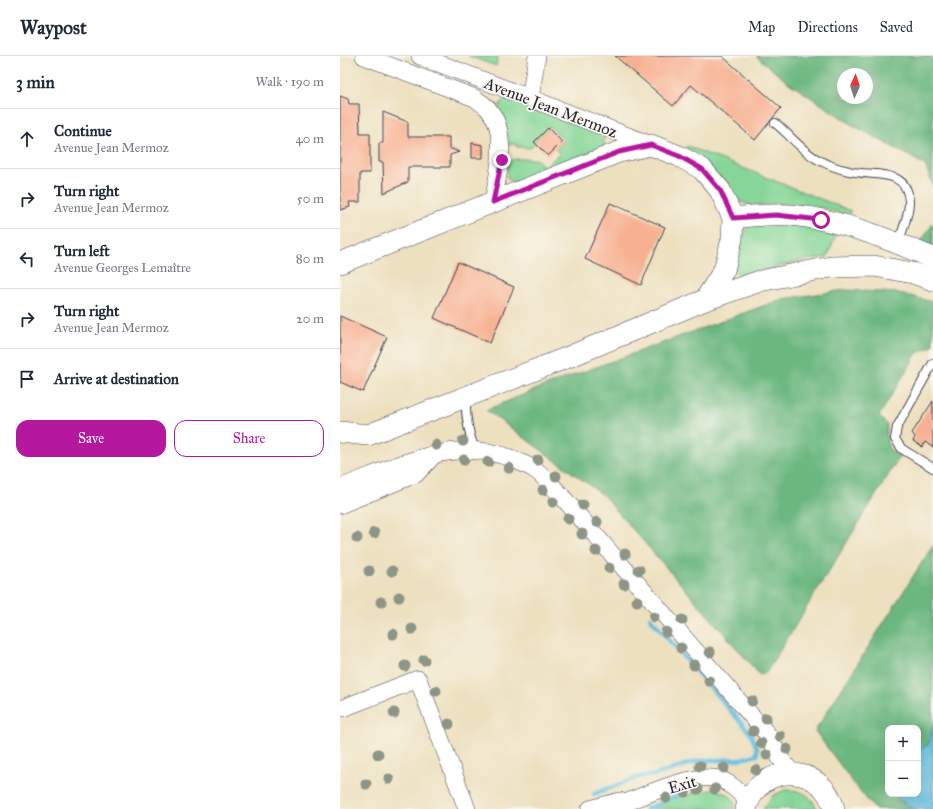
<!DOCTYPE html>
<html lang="en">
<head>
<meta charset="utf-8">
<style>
  :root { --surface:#fff; --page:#f2f2f3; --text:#1f2937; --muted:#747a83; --line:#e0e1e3; --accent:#b5179e }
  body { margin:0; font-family:"IM FELL Great Primer",serif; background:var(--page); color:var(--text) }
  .controls { position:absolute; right:12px; bottom:12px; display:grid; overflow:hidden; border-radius:8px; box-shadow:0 4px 16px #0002 }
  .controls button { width:36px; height:36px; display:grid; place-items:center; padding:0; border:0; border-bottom:1px solid var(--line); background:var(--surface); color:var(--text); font:20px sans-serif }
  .compass { position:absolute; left:497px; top:12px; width:36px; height:36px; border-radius:50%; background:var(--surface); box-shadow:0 4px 16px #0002; rotate:3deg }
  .stop { position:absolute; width:12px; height:12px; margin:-9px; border:3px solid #b5179e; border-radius:50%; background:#fff }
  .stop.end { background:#b5179e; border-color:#fff; box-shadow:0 1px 4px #0008 }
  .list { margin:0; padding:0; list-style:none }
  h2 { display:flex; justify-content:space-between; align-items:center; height:52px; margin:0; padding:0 16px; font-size:17px }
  h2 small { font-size:13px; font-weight:400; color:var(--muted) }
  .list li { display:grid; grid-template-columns:26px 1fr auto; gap:12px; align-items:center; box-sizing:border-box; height:60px; padding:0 16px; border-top:1px solid var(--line) }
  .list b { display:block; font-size:15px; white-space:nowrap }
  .list p { margin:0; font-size:13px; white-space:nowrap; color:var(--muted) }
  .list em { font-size:13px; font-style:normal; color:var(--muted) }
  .actions { display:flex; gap:8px; padding:12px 16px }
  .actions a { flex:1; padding:9px 0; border:1px solid var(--accent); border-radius:12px; text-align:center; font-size:14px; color:var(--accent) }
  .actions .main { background:var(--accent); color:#fff }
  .icon { flex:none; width:22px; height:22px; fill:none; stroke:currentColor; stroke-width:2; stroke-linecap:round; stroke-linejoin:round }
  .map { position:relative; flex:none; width:593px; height:753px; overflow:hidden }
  header { display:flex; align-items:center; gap:24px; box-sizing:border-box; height:56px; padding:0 20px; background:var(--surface); border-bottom:1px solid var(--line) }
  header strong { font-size:19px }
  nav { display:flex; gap:22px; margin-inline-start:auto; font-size:14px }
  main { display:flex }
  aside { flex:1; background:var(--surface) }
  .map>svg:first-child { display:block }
  .green { fill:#85d697; stroke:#547c69 }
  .forest { fill:#6cb780; stroke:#476c5e; fill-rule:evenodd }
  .water { fill:#65c0e3; stroke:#44718f }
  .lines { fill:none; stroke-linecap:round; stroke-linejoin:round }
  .stream { stroke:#65c0e3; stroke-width:4.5 }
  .building { fill:#f7b091 }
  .service-casing { stroke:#403e4f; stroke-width:10 }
  .minor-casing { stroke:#403e4f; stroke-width:18 }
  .tertiary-casing { stroke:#403e4f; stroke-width:22 }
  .service { stroke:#fff; stroke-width:8 }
  .minor { stroke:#fff; stroke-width:17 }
  .tertiary { stroke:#fff; stroke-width:21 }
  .tree { fill:#8e9586 }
  .route { stroke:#b5179e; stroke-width:5 }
  .labels { text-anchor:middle; stroke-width:3.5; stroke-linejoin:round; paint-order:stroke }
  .street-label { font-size:16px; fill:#22223b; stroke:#fbf7ec }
</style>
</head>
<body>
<header>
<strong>Waypost</strong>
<nav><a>Map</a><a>Directions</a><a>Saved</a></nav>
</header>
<main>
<aside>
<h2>3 min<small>Walk · 190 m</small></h2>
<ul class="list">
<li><svg class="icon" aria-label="ahead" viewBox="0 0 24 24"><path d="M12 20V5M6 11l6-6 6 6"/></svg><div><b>Continue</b><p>Avenue Jean Mermoz</p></div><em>40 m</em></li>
<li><svg class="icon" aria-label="right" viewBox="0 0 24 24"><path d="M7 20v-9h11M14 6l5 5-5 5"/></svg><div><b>Turn right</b><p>Avenue Jean Mermoz</p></div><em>50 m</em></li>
<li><svg class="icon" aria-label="left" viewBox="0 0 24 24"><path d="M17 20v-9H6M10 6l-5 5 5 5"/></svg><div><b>Turn left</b><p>Avenue Georges Lemaître</p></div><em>80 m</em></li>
<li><svg class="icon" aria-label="right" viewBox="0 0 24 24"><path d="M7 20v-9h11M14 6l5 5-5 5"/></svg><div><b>Turn right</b><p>Avenue Jean Mermoz</p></div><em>20 m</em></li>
<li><svg class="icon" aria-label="arrive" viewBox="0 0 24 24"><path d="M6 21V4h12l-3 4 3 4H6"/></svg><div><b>Arrive at destination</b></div></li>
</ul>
<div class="actions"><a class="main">Save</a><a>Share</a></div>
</aside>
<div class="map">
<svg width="593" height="753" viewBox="0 0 593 753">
  <rect width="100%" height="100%" fill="#fbf7ec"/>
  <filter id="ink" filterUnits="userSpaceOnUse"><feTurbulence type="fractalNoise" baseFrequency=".025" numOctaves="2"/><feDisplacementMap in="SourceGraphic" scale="8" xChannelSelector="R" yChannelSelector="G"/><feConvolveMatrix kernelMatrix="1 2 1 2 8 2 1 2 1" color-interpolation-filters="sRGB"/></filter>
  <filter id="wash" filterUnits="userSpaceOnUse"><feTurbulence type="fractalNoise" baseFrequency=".012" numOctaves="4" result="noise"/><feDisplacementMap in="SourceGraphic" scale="16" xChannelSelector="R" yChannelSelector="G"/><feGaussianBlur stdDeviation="0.9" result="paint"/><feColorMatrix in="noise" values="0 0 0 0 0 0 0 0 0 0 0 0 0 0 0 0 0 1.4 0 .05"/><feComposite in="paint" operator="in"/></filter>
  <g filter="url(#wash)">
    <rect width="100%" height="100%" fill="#ede0bf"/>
    <path class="green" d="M128,0H158L156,10Z
      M166,42L259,77L264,81V92L179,127L170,125L167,122L168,106L175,103H196L205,111L219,98L216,94L224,84L210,71L194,85L195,87L191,92L177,91L176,88H168C164,75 151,51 166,42Z
      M347,90L511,155L509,160C486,152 463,147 438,148C424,148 414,151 401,146L344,93Z
      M431,165L498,174L487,201L460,205L405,220L398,218C390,211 401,176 409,171C415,167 425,166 431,165Z
      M375,733L389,739L394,744L395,753H307L336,741Z
      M445,734C460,733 472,739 477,753H423L432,740Z"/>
    <path class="forest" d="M416,0H591L593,2V130L585,109L511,68L446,25ZM503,18H527V42H503Z
      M593,167V202L575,195Z
      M505,234L559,237L593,246V290L577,297L539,360L547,368V386L549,393L560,400L426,617L420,619L263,439L146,354L207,329L442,243Z
      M593,489V753H535L515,729L475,675ZM548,672H578V738H548Z"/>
    <path class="water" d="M593,670V753H573L558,743L560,738H578V695L588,689Z"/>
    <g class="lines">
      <path class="stream" d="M254,738L299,721L315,719L357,705L401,703L417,699V692L410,677L310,562
        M306,753L345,737"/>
    </g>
    <g id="blocks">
      <path class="building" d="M275,0H382L441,52L415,84L351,29L333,50Z
        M0,40L8,43L9,48H19L20,77H30V117H20V146H9L10,151L0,154Z
        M43,56L68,66V81H109V92L119,96L110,99V111H68V126L44,137L43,106H39V87H43Z
        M208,72L222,86L208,100L194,86Z
        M132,87L143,89V102H132Z
        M270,147L325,171L301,229L245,203Z
        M118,206L174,231L150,287L94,262Z
        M0,260L47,281L23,336L0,326Z
        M593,345V391L585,386L582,391L573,385L575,381L572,377Z"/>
    </g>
  </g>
  <g filter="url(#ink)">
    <use href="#blocks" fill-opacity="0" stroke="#403e4f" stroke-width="1"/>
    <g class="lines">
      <g class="service-casing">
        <path id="service" d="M435,67C448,77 463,96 477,103C486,108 499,113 509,115C532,121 568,111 569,146C569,160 562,175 558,188
          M593,307L557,371L555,383L562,393L593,412
          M126,342C125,361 128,376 135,394"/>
      </g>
      <g class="minor-casing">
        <path id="minor" d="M24,0L135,42C139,46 146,49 149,54C169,77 158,119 153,146
          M80,0L311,89
          M190,42L197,0
          M0,432C55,411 114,379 173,403C181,407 191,410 198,416C205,422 212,430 219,437L429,680L440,702L452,717
          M0,449L76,418L94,399
          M3,652L78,623L127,753
          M250,753L280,745
          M271,753C296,743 354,715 379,723C391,727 399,736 408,745"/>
      </g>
      <g class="tertiary-casing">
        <path id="tertiary" d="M393,162C412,160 431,158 450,159C500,163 548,183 593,202
          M0,207L279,96L311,89L339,100L362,113L380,134L393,162L392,183L384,214L365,244
          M0,376L28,379L231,300L365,244L420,225L491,211L534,210L573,217L593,224
          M406,753C418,706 483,706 494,753"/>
      </g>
      <use href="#service" class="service"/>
      <use href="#minor" class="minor"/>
      <use href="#tertiary" class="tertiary"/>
    </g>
    <g class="tree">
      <circle cx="123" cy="385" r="5.5"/>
      <circle cx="96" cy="389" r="5.5"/>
      <circle cx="124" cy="404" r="5.5"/>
      <circle cx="198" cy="404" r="5.5"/>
      <circle cx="148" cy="406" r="5.5"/>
      <circle cx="169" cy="412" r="5.5"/>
      <circle cx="216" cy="420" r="5.5"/>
      <circle cx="203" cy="434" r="5.5"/>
      <circle cx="213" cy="446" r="5.5"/>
      <circle cx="243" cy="449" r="5.5"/>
      <circle cx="228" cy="463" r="5.5"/>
      <circle cx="257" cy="466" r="5.5"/>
      <circle cx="34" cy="477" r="5.5"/>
      <circle cx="242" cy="478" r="5.5"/>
      <circle cx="17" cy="482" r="5.5"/>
      <circle cx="256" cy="495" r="5.5"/>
      <circle cx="285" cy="498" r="5.5"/>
      <circle cx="269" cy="512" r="5.5"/>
      <circle cx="299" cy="514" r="5.5"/>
      <circle cx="29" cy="515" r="5.5"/>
      <circle cx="52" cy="515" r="5.5"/>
      <circle cx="284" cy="528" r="5.5"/>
      <circle cx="59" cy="541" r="5.5"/>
      <circle cx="297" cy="545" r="5.5"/>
      <circle cx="41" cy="546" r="5.5"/>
      <circle cx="314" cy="561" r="5.5"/>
      <circle cx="342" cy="564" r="5.5"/>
      <circle cx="72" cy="573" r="5.5"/>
      <circle cx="326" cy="576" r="5.5"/>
      <circle cx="53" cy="578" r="5.5"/>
      <circle cx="341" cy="592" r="5.5"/>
      <circle cx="370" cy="596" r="5.5"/>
      <circle cx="84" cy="604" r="5.5"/>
      <circle cx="354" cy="609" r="5.5"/>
      <circle cx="65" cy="610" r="5.5"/>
      <circle cx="369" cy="625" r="5.5"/>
      <circle cx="96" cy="635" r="5.5"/>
      <circle cx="412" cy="645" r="5.5"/>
      <circle cx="54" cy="657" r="5.5"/>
      <circle cx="426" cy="662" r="5.5"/>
      <circle cx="109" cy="668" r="5.5"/>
      <circle cx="413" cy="675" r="5.5"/>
      <circle cx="440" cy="680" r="5.5"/>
      <circle cx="421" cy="687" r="5.5"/>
      <circle cx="447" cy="693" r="5.5"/>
      <circle cx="38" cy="698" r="5.5"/>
      <circle cx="427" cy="699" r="5.5"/>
      <circle cx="360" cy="710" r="5.5"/>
      <circle cx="384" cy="712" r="5.5"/>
      <circle cx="416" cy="714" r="5.5"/>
      <circle cx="49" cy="723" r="5.5"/>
      <circle cx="26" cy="728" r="5.5"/>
      <circle cx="358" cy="733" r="5.5"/>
      <circle cx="375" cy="733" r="5.5"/>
      <circle cx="345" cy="736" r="5.5"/>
      <circle cx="326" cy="742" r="5.5"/>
    </g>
  </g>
  <g class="lines" filter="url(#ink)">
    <path class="route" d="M162,104L153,146L279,96L311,89L339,100L362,113L380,134L393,162L436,159L481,164"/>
  </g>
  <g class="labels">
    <g class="street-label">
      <text transform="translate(211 51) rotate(21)" y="6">Avenue Jean Mermoz</text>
      <text transform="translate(342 728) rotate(-16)" y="6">Exit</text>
    </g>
  </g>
</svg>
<div class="controls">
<button>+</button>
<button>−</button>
</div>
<svg class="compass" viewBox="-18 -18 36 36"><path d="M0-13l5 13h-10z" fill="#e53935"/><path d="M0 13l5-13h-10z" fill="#747a83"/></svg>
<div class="stop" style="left:481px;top:164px"></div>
<div class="stop end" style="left:162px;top:104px"></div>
</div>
</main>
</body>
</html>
